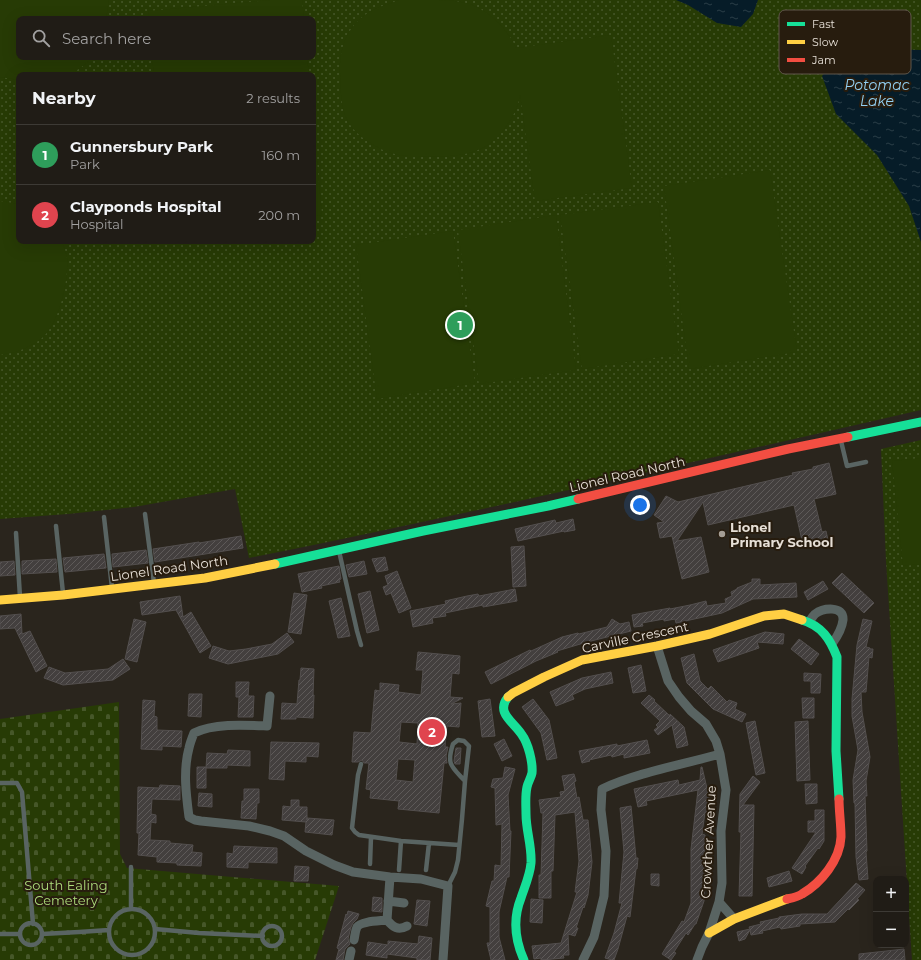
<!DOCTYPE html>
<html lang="en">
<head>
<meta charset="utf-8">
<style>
  :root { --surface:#201c16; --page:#2d2923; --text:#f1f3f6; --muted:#a2a1a1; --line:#3d3a35; --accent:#a49e95 }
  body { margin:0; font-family:Montserrat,sans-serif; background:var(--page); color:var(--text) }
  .controls { position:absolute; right:12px; bottom:12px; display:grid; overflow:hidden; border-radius:8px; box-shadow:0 4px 16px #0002 }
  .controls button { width:36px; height:36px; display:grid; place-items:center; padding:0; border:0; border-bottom:1px solid var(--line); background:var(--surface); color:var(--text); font:20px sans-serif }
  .you { position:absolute; left:640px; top:505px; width:14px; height:14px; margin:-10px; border:3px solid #fff; border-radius:50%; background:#1a73e8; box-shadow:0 0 0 6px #1a73e833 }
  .badge { display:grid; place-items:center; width:26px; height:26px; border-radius:50%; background:var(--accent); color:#fff; font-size:13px; font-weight:700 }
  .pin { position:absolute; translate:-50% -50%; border:2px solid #fff; box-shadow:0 1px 4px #0006 }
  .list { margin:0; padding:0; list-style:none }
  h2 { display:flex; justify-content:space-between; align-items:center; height:52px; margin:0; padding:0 16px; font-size:17px }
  h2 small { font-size:13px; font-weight:400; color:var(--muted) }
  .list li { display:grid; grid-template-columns:26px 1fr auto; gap:12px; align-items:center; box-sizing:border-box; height:60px; padding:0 16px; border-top:1px solid var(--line) }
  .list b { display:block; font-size:15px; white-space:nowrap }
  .list p { margin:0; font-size:13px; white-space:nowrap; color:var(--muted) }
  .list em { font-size:13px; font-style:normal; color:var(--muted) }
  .icon { flex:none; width:22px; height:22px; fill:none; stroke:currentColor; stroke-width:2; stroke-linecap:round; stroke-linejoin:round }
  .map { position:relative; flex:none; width:921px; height:960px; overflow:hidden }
  .search { position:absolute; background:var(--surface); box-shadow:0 4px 16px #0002; left:16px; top:16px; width:300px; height:44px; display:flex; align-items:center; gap:10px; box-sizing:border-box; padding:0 14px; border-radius:8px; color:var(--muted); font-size:15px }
  .panel { position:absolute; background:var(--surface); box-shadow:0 4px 16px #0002; left:16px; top:72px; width:300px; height:172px; border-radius:8px }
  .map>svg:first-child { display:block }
  .cemetery { fill:url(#cemetery-stones) }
  .park { fill:url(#park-dots); fill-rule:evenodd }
  .pitch { fill:#273b05 }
  .water { fill:url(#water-ripples) }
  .building { fill:url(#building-hatch); stroke:#534f4e; fill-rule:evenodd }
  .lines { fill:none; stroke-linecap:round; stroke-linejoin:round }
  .lane { stroke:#596462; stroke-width:4.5 }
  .street { stroke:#596462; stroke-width:9 }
  .fast { stroke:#16e098; stroke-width:9 }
  .slow { stroke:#ffcf43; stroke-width:9 }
  .jam { stroke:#f24e42; stroke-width:9 }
  .poi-dot { fill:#a49e95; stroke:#271c0e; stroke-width:1.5 }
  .labels { text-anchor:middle; stroke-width:4; stroke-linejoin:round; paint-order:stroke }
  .street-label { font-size:13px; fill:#e6dfd6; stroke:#271c0e }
  .poi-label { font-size:13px; font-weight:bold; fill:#e6dfd6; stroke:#271c0e; text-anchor:start }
  .park-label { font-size:13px; fill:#addc7b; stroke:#271c0e }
  .water-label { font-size:14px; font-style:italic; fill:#92d0f3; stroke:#271c0e }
  .key { fill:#271c0e; stroke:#60564a; stroke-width:1 }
  .key-label { font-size:11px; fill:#e6dfd6 }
</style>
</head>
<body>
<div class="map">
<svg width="921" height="960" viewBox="0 0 921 960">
  <defs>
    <pattern id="cemetery-stones" width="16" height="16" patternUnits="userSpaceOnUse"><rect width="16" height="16" fill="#273b05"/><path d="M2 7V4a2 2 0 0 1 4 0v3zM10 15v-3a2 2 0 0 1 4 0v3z" fill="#465729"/></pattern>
    <pattern id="park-dots" width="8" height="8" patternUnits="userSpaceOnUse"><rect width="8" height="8" fill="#273b05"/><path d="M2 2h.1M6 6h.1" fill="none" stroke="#465729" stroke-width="1.8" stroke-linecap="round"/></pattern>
    <pattern id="water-ripples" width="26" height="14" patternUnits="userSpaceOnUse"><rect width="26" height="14" fill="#061c28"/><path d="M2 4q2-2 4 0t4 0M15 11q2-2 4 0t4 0" fill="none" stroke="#2a3d46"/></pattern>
    <pattern id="building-hatch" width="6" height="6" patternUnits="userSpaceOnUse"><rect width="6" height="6" fill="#433f3e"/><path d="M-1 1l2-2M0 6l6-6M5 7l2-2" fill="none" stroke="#5e5a59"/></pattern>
  </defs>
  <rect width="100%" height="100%" fill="#2a251d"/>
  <path class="cemetery" d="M119,702L120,854L127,868L339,886L315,960H0V719Z"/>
  <path class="park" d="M0,0H921V410C697,461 474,513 249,558L235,489L134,507L68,514L0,519ZM19,19H313V57H19ZM19,75H313V241H19Z
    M921,440V960H912L886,561L881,449Z"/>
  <path class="pitch" d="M0,0H109L106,19H19V57H93C85,65 77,71 67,75H19V80L0,77Z
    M270,0H302L304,19H149L148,11Z
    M399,0C408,0 418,0 427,0C441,0 457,0 470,4C490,12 507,28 516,48L611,35L632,188L535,201L520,95C519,97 519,101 518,104C513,119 500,138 486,146C466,158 439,157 417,156C411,156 405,156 399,155C379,151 352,135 345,115C340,102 341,87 340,73C339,43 350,20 379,7C385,5 392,3 399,0Z
    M152,57H307L309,75H154Z
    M313,119L322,215L313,216Z
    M770,170L797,352L689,369L664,186Z
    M0,201L13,203L19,205V241H61C64,247 66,252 67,258C69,280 59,324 42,338C30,348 15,353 0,355Z
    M658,202L679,354L582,369L560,215Z
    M556,215L576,370L479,384L458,230Z
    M453,231L475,383L377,399L356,245Z
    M921,458V564L903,566L892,461Z"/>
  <path class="water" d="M676,0H758L753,14L741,27L717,23L688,5Z
    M846,48L921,50V242L909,206L877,155L836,114L822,76Z"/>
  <path class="building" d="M829,463L836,494L814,499L822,532L826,531L828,540L803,545L794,505L708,525L703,502L677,541L701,537L709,572L682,579L672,536L660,538L657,523L664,522L654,515L666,496L678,502L793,475L792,473L813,469V467Z
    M573,519L575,530L564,532V531L518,541L515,529L555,520L556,523Z
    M241,536L243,548L155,562L153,549L199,542V543Z
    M524,546L526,586L513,587L511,547Z
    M146,550L148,563L113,567L112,554Z
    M104,554L106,568L65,572L63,558Z
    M385,557L388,570L377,572L372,559Z
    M56,559L57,572L22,574V561Z
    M14,561L15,575L0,576V562Z
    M364,561L367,574L349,577L346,565Z
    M339,566L341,579L339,580L340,582L321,586L322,588L302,592L298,574Z
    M397,571L411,608L399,613L391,593L386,595L383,587L388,585L385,576Z
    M842,573L874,603L864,613L832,583Z
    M752,579H760V585L796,583L797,597L753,599L722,613L676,623L675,619L664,621V619L642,623L643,626L634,627L632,615L670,608V609L690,605L706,601L707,606L726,603L725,599L732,596L731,592L737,589V588L752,582Z
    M823,581L828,589L808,600L804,592Z
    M515,589L517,601L483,607V605L445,613L446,616L432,618L433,623L413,627L410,611L446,604L445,601L467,596L478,594L479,596Z
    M370,591L379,630L367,633L358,594Z
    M294,593L307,595L301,634L288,632Z
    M180,596L183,617L191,612L211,646L200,653L176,610L142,615L140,602Z
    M341,598L350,636L338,638L329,601Z
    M21,614L22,634L30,631L47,666L36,672L15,628L0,629V616Z
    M134,619L146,622L137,662L125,659Z
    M612,619L620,624L629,622L631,631L587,642L557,651L558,652L536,661L491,684L485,672L530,650L531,651L562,637L578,633L579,634L607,627Z
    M863,619L872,621L866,647L870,648V649H873L872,658L869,657L866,692H861L862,712L870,757L866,781L867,796H865L867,851L866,852L868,879L859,880L856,857L855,803H854L853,780L858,750L852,716V699L857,645Z
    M765,632L784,634L783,644L757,642L759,648L718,662L713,650Z
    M287,633L294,642L278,654L228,664L209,658L213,646L229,651L246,649L272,644Z
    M799,639L819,654L811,665L791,649Z
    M418,652L460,656L459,674L452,673L450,697L463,698L451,704L461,703L459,727L447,726L445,747H448L446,756L447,763H444L439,813L398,809L399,801L370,798L371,790L366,789L369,763H364L362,760L358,762H352L354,732L371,733L375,690L380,691V683L399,685L398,692L421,695L423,670H416ZM401,722L418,723L417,744L399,742ZM398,759L415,760L413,782L396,780Z
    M694,654L700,681L708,689L711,686L727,702L729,700L737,703L735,709L746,714L742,722L713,709L687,683L681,658Z
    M123,659L130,669L113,680L63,685L44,678L49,667L65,673L108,669Z
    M641,665L646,691L633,693L628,668Z
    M301,668L314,669L313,695H314L313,718L296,717V719H281L282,703L297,704L299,680H300Z
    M611,672L613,683L585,689L572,695L574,699L556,706L550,692L582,678Z
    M804,673L821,674L820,693H811V681H804Z
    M236,682H249L248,696H254L253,717H238L239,697H236Z
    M189,694H202L201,717L188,716Z
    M649,695L655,700L654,701L670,716V714L684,727L688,745L677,748L672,725L658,735L654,730L658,727L656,725L660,721L641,703Z
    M802,698H814V718H803Z
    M490,699L495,736L482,737L478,701Z
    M533,699L549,720L557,758L547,760L541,733L522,707Z
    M143,700L155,701L154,716L157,717V730L182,731L181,747L162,746V750L141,749Z
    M755,721L765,773L756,775L746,723Z
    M808,721L810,780L797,781L795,722Z
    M504,739L512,756L502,761L494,744Z
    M647,740L650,753L624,758V754L612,757L611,755L589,760L590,761L582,763L579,751L617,744V746Z
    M271,742L319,743L318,757L306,756V762L285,761L284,780L269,779Z
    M456,748H461L460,764H455L454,761Z
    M228,750L250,751V766L227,765V768H206L207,753L227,754Z
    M197,767H206V788H197Z
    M505,767L515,769L508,795L510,831H511L509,877H507L499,912V937L505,960H491L487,943H490V907L486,906L492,881H494L495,865L501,866L502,824L496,825L495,788L491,787L493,779L503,778Z
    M701,767H702L709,797L707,813L705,812L702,834L705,835L704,901L696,924H695L688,935L686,933L674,952L676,953L671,960L662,954L682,921L684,922L691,903V849L698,790L646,801L647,805L638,807L634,789L678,780L679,785L700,780Z
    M574,774L576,781L574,782L577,798L579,797L583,820H588L592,862L588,895L584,908L583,907L576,928H578L575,936L568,934L569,955H563L564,958L541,960V958L534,959L532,946L561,943L577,892H575L579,861L575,812L555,815L553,871H551V898H539V875H541L543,813H541L539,800L561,797L560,792L565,791L562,776Z
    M753,776L760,782L743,805H754L752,896H739L741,832H739L740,794Z
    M805,784H817V803L806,804Z
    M160,785L180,786V800L152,799L151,814L156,815V823L151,822L150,840L170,841V843L193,845L192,852L202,853L201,866L177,865V863L157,862V857L138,855L139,833H137L138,787L159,788Z
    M244,789H259V803H257L256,819L241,818L242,801H244Z
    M199,793L212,794V807L198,806Z
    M291,800H299V807H307V820V818L334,820L332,835L305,832L306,822L282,820L283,806L291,807Z
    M631,806L636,858H638L637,869H636L630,917L627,916L618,949L614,960H612L605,958L614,933L622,903H619L624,852L620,808Z
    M815,810H824V841L819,849L818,848L805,866L806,867L802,874L792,868L816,832H808V821H815Z
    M234,846L277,848V863L248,862V868L227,867V853L233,854Z
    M295,866L309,867L308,881H294Z
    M789,871L792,881L769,887L767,878Z
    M651,874H659V886L651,885Z
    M856,883L865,890L857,899L859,900L849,910L848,909L835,922L800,924V926L781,929L780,927L762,931L763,933L751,935L750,930L745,939L739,941L737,932L750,929L749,927L761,924L760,922L779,918V917L802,914H827Z
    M373,897L382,898V912L372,911Z
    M531,899L543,900L542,923L530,922Z
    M417,900L430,901L427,926L414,924Z
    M348,911L359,914L357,919L353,923L351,927L348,939L350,944L345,949L343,960H336L339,949L337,948L346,914L347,915Z
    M419,936L432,938L430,960H417V958L387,954V958L366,955L368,942L388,945V941L418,944Z
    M904,949L905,960H859V954Z"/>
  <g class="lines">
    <path class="lane" d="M841,441L847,466L866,462
      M145,514L154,583
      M104,517L112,588
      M56,526L63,593
      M16,533L20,597
      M339,551L357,631L361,645
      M361,764L358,775L352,828L355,832L359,835L401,841L459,845
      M0,783H17L22,792L33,924
      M370,864L371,837
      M399,870L401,841
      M426,870L429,843
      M448,886L455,872L458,860L462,819L465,781C452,767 446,765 453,744L458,740L464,741L469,746L465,781
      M131,908V867
      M109 932a23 23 0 1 1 46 0a23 23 0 1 1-46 0Z
      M20 934a11 11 0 1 1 22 0a11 11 0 1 1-22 0Z
      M262 936a10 10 0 1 1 20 0a10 10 0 1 1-20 0Z
      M155,929L199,933L263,936
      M0,934H20
      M42,934L79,932L109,930"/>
    <path class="street" d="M809,622C811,619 813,616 815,614C823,608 844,605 843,620C842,629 837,637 832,644
      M657,646L668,681L679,697L691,711L706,724L716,741L720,754L726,790L721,831L722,883L719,902L709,933L702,947L697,960
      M270,696L267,726C245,725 214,723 194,733C192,738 190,743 189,748C183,770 186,794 189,817L195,820L201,821L249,826L270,831L284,836L306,851L334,865L353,872L390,877L421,879L448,886L443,960
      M388,901L404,903
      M719,902L734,919
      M387,920L390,877
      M354,940C355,936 355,931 357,927C361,921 380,921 387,920C393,927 398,931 407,926
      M349,960L351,951
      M583,960L594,937L604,896L606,851L601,810L602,789C639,772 681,765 720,754"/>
    <path class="fast" d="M848,437L921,422
      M275,564L423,531L548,506L578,499
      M802,620C822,626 830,639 837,657L836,751L839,799
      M508,697C495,713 514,722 522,735C528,743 533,762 532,773C531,778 528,782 527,787C525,796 526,806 526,814C526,831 532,846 531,863C530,875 525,886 521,898C513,918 515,940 524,960"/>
    <path class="slow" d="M0,600L63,595L205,578L275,564
      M508,697L513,693L544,677L582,660L657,646L710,634L764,616L784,614L802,620
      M709,933L734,919L787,899"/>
    <path class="jam" d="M578,499L788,449L848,437
      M787,899C792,898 798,897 802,894C821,883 840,860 841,837C841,824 839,811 839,799"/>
  </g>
  <circle class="poi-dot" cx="722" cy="534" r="4"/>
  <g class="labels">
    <g class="street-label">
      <text transform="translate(627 474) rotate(-13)" y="5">Lionel Road North</text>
      <text transform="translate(169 568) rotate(-8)" y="5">Lionel Road North</text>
      <text transform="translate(635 637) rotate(-12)" y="5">Carville Crescent</text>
      <text transform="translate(708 842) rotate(-87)" y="5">Crowther Avenue</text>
    </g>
    <g class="poi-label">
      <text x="730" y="532">Lionel<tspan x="730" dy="15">Primary School</tspan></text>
    </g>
    <g class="park-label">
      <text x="66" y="890">South Ealing<tspan x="66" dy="15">Cemetery</tspan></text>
    </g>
    <g class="water-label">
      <text x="877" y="90">Potomac<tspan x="877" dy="16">Lake</tspan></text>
    </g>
  </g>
  <rect x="779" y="10" width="132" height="64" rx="6" class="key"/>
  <rect x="787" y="22" width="18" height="4" fill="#16e098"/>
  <rect x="787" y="40" width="18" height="4" fill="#ffcf43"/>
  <rect x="787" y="58" width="18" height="4" fill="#f24e42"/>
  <g class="key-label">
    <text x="812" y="28">Fast</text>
    <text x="812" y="46">Slow</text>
    <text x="812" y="64">Jam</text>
  </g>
</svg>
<div class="controls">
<button>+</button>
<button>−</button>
</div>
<div class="you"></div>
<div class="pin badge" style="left:460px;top:325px;background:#2e9e5b">1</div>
<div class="pin badge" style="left:432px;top:732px;background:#e0444e">2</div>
<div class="search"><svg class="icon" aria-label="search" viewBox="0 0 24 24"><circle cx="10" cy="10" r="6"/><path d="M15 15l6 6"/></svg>Search here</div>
<section class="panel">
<h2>Nearby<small>2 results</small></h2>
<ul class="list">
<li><span class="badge" style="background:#2e9e5b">1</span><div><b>Gunnersbury Park</b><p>Park</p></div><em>160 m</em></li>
<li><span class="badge" style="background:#e0444e">2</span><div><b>Clayponds Hospital</b><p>Hospital</p></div><em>200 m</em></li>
</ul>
</section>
</div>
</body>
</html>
